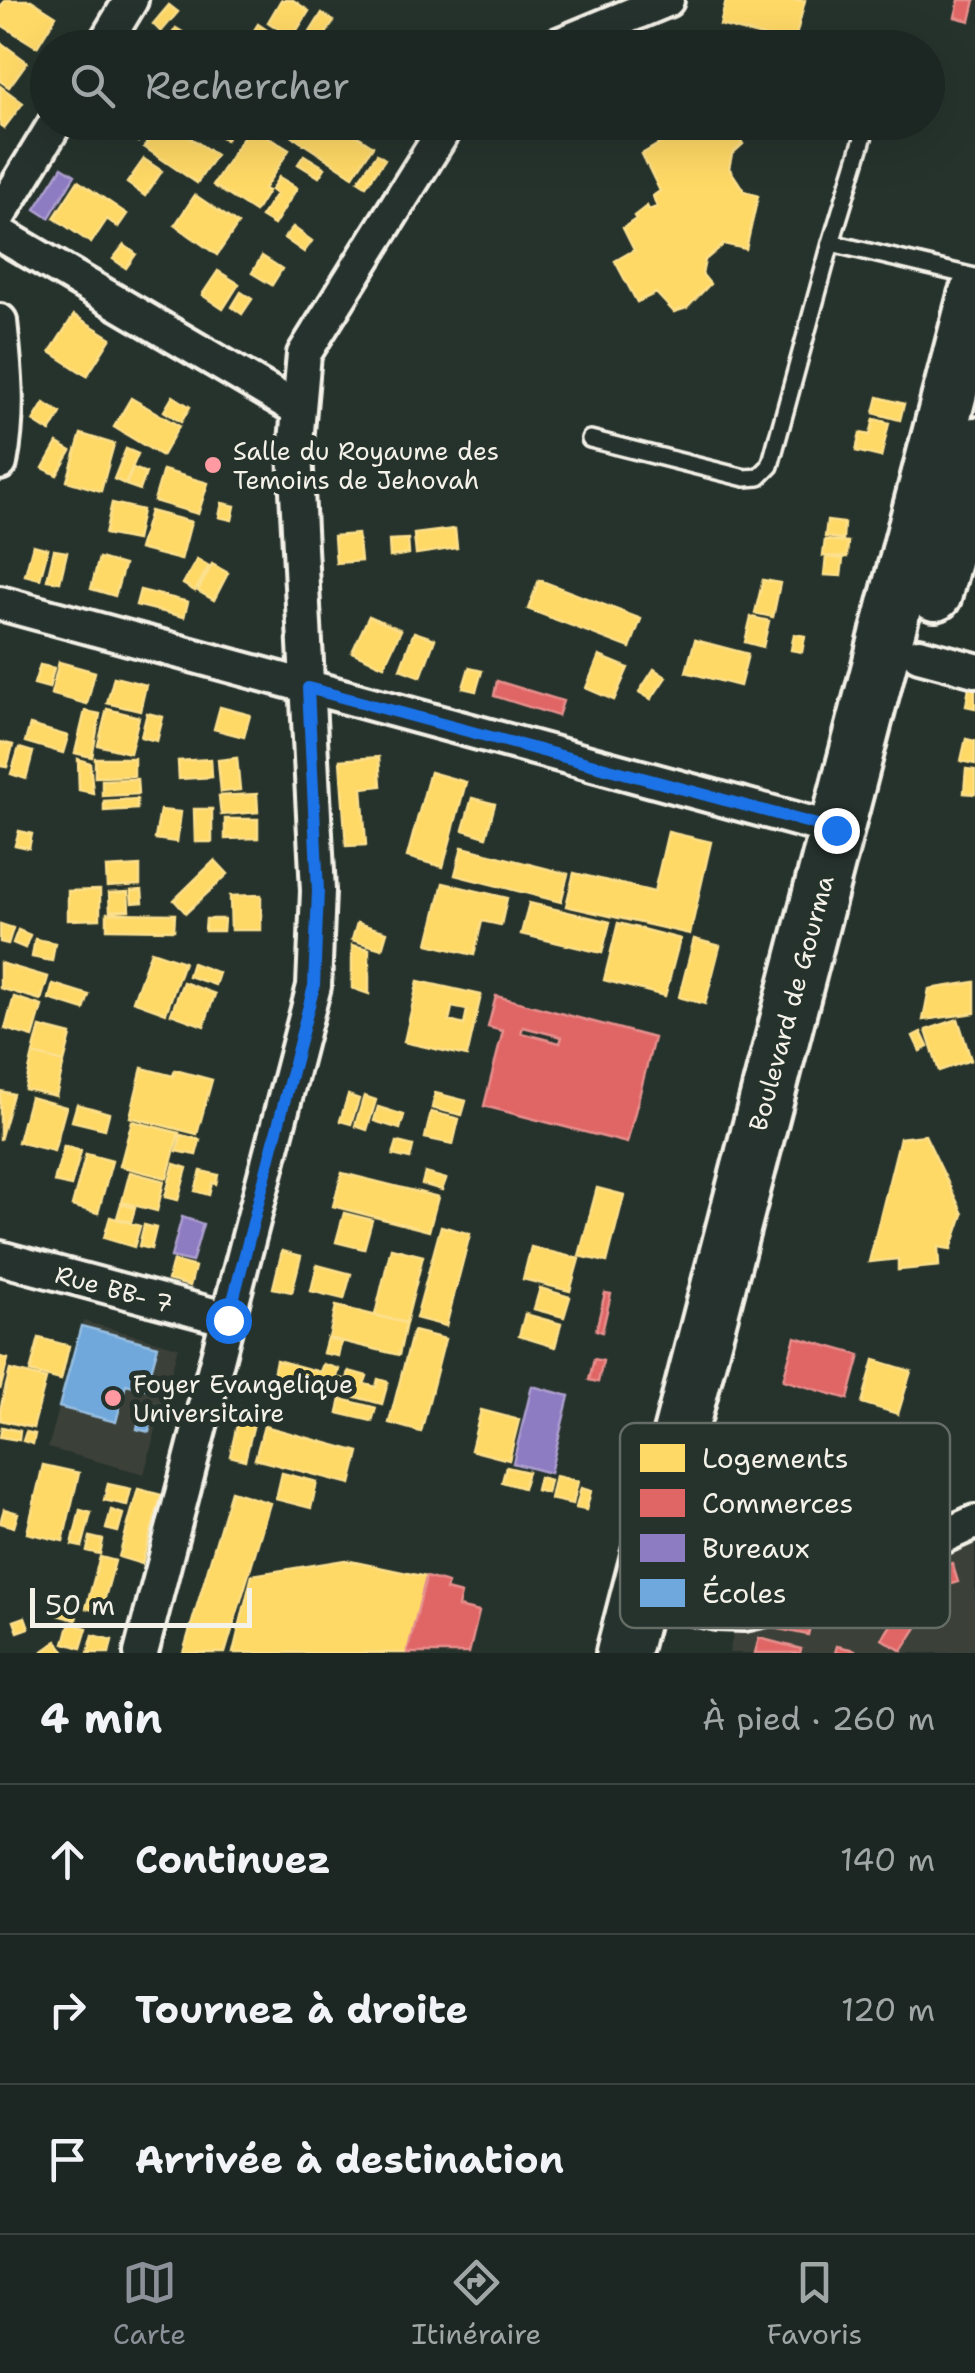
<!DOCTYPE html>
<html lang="fr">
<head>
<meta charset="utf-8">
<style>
  :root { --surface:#1c2622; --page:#252e2a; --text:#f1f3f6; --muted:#a0a5a5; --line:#3a4340; --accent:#8c9099 }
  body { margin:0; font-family:"Shantell Sans",sans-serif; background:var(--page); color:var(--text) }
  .scale { position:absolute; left:30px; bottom:25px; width:222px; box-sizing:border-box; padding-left:10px; border:5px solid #f4f1e8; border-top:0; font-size:28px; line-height:35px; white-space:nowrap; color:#f4f1e8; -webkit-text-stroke:8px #26332d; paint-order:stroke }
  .stop { position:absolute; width:30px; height:30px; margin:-22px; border:8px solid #1a73e8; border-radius:50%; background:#fff }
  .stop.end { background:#1a73e8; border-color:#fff; box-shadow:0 2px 10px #0008 }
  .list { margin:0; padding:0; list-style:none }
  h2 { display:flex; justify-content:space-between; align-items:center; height:130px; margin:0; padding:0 40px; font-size:42px }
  h2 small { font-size:32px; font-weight:400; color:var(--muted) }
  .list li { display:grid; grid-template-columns:65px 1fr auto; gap:30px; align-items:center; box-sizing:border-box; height:150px; padding:0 40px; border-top:2px solid var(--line) }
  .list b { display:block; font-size:38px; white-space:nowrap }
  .list em { font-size:32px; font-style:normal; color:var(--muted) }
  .icon { flex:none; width:55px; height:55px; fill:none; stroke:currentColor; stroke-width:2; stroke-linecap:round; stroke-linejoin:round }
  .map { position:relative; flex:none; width:975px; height:1653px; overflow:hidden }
  .search { position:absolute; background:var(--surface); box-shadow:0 10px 40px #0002; left:30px; right:30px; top:30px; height:110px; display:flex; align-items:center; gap:25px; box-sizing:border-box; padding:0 35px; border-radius:55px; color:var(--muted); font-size:38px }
  .sheet { height:580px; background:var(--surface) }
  nav { display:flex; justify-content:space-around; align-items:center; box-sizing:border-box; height:140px; border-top:2px solid var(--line); background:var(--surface); font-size:28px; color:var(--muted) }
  nav a { display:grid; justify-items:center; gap:5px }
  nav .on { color:var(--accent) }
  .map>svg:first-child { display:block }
  .built { fill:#3a4038 }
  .homes { fill:#ffd966; stroke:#fce08d; stroke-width:2.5; fill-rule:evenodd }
  .shops { fill:#e06666; stroke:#e6908d; stroke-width:2.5; fill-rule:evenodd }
  .offices { fill:#8e7cc3; stroke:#ad9fce; stroke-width:2.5 }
  .schools { fill:#6fa8dc; stroke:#97bee0; stroke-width:2.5 }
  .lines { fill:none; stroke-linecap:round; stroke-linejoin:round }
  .service-casing { stroke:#f4f1e8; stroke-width:22 }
  .minor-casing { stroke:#f4f1e8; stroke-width:40 }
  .trunk-casing { stroke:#f4f1e8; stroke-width:60 }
  .service { stroke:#26332d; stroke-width:15 }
  .minor { stroke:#26332d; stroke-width:32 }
  .trunk { stroke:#26332d; stroke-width:52 }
  .route { stroke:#1a73e8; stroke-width:12 }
  .poi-dot { fill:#ff9aa2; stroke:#26332d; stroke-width:4 }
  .labels { text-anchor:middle; stroke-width:10; stroke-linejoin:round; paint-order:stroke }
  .poi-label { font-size:25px; fill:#f4f1e8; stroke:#26332d; text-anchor:start }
  .street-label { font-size:25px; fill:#f4f1e8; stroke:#26332d }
  .key { fill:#26332d; stroke:#646c65; stroke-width:2.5 }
  .key-label { font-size:28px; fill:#f4f1e8 }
</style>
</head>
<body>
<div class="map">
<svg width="975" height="1653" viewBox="0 0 975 1653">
  <rect width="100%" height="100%" fill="#26332d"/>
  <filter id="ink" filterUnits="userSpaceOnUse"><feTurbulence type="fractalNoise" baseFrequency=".01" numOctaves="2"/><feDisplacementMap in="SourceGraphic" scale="20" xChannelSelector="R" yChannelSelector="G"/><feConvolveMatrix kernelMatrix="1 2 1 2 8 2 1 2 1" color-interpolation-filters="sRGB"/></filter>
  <g filter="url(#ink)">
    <path class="built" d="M83,1321L178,1347L144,1474L48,1448Z
      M975,1526V1653H729L733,1635Z"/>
    <path class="homes" d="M5,0H31L56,16L37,47L0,24V9Z
      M281,0H293L309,11L292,38L268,22Z
      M726,0H805L794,44L720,25Z
      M169,5L178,12L161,32L153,24Z
      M322,13L334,21L317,48H313L304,42Z
      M258,24L289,45L288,48H243Z
      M176,28L197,41L193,48H187L170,37Z
      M0,42L27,62L9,87L0,81Z
      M0,86L23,103L4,128L0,125Z
      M108,122H150L138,142Z
      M160,122H167L216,155L197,183L144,147Z
      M199,122H237L226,140Z
      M285,122H336L373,146L353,176L281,129Z
      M654,122H739L742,127L736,133L743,144L732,154L729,168L744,191L758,196L746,249L724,244L705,260L702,274L710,284L687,308L674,312L656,293L637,302L615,261L634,250L623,228L636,219L634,216L647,206L649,210L657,207L653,196L660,191L642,154L664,141Z
      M250,126L289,150L264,189L268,191L255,212L213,185Z
      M377,154L385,159L366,186L358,181Z
      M304,155L325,168L319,177L298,164Z
      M144,159L162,171L145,196L127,183Z
      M279,177L297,188L274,225L261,217L276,194L271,190Z
      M78,181L127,214L118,227L107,219L91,243L54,218Z
      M195,195L238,224L217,255L175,225Z
      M293,227L312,241L304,252L284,238Z
      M124,245L136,254L126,268L113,259Z
      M262,256L282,269L272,285L252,273Z
      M218,271L239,284L223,309L202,295Z
      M241,292L252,299L242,314L232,307Z
      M74,315L111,338L87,376L50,352Z
      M173,396L190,407L181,422L164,411Z
      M878,397L904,404L900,420L874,413Z
      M131,398L179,426L162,456L114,427Z
      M44,403L61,413L50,432L33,421Z
      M874,419L889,423L881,457L856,451L860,433L870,435Z
      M81,434L114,444L101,491L67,481Z
      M57,443L71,451L57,475L43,468Z
      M126,449L138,454L125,484L114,479Z
      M133,468L146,473L140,490L126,485Z
      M163,470L208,483L198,514L154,501Z
      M112,503L142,510L136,540L105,534Z
      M222,503L235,506L232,520L219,517Z
      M150,511L191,522L181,560L139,549Z
      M827,521L844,523L843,539L825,537Z
      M455,529L457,548L416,554L414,534Z
      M358,534L361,561L336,563L334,536Z
      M408,539L409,554L390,557L389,540Z
      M825,540L848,542L847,557L823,556Z
      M33,545L48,549L40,579L25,575Z
      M54,550L67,552L60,582L47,580Z
      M826,557L843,559L841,576L824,575Z
      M99,558L124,565L115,596L91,589Z
      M197,559L209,566L195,591L183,584Z
      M212,564L228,573L214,600L198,591Z
      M539,580L641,619L630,648L528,609Z
      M763,580L780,583L773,617L755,613Z
      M140,590L188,602L184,617L136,605Z
      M369,616L401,630L384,666L352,652Z
      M751,617L769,621L763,647L745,642Z
      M414,632L435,639L421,677L400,669Z
      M794,634L805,636L802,652L791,650Z
      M695,640L748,654L740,686L686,672Z
      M599,656L628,668L614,700L586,688Z
      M59,662L95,672L87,704L51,694Z
      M40,665L54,668L49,688L34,684Z
      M469,668L482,671L476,691L463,688Z
      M654,669L666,677L651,699L639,692Z
      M114,677L146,685L140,711L107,703Z
      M969,687L975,688V708L966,706Z
      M220,707L250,715L244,737L214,729Z
      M107,709L139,717L130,753L98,745Z
      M85,711L100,714L92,757L75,753Z
      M147,713L163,717L157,741L141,737Z
      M30,725L68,736L63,753L25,742Z
      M966,739L975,741V764L961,761Z
      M0,742L13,745L7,767L0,766Z
      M19,748L33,752L26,779L11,774Z
      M379,757L381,786L362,788L366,845L346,846L340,760Z
      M95,758H134V776L95,777Z
      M237,758L240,790L221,792L218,760Z
      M78,759L90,763L93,793L79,790Z
      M211,759L212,777L179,779L178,761Z
      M966,769L975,770V794L964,793Z
      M430,772L466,782L443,867L407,857Z
      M137,779L138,794L102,796V780Z
      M257,794L258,812L221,815L219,796Z
      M472,798L495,804L486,837L463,830Z
      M137,799V809L104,811V801Z
      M194,809H212V842H195Z
      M160,810L181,812L177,842L155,839Z
      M225,819H258V838L225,839Z
      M19,831L32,834L29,848L15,845Z
      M668,832L711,842L690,934L566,906L574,873L654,892Z
      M462,847L568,874L561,902L455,875Z
      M215,860L228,874L186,913L174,900Z
      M140,866V885L107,887L106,868Z
      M443,883L507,898L501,925L482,921L474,955L428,944Z
      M100,890V919L68,920V891Z
      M142,890L143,902L132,903L131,891Z
      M128,892L129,910L110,911L109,893Z
      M261,895V930H231L230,896Z
      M529,903L610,922L602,953L521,934Z
      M107,913L175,914L174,930L107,929Z
      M206,919H224L223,931H205Z
      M357,923L387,932L382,949L352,940Z
      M618,923L680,939L665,996L604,980Z
      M0,924L13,928L8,944L0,942Z
      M18,930L30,935L25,948L13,943Z
      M35,939L55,943L52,961L32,957Z
      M694,939L720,946L705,1004L679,997Z
      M352,945L369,949V994L352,988Z
      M151,951L184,962L166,1013L133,1001Z
      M0,963L48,977L41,1000L0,988Z
      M192,963L219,973L215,985L188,976Z
      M418,981L481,995L467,1056L404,1042ZM452,1007L467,1010L464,1025L449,1021Z
      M183,982L215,994L204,1026L171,1014Z
      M975,982V1013L923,1020L929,989Z
      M53,984L89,995L84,1010L49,999Z
      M14,997L42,1006L33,1037L5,1029Z
      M958,1019L971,1060L939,1071L926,1030Z
      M40,1027L71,1035L64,1062L33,1054Z
      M921,1032L928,1047L920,1051L913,1036Z
      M33,1054L64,1062L56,1096L25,1089Z
      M142,1068L173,1076L175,1070L212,1080L197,1134L130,1117Z
      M0,1091L13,1094L0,1140Z
      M435,1093L466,1101L462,1115L432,1108Z
      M348,1095L359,1099L351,1124L340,1121Z
      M364,1096L376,1100L367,1130L355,1126Z
      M30,1097L66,1107L54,1151L18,1142Z
      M77,1104L109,1113L105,1129L72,1121Z
      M378,1107L404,1115L400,1129L374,1121Z
      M431,1112L459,1119L453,1144L425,1138Z
      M132,1121L179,1133L167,1178L120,1166Z
      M181,1135L200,1140L196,1155L177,1151Z
      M925,1135L963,1214L951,1249L938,1247L939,1266L898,1270V1259L869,1262L900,1138Z
      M397,1142L413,1146L410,1159L393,1155Z
      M64,1146L81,1151L71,1186L54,1182Z
      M86,1154L112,1161L98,1213L72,1206Z
      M174,1164L187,1168L178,1200L165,1197Z
      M201,1171L218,1175L216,1184L212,1183L209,1195L195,1191Z
      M130,1172L164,1181L157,1211L122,1202Z
      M342,1173L438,1197L429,1231L333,1206Z
      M425,1173L446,1179L442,1190L422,1184Z
      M597,1188L624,1195L607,1262L579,1256Z
      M121,1204L135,1208L131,1222L117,1218Z
      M344,1213L372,1220L364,1249L336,1242Z
      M110,1217L140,1226L134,1247L104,1238Z
      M144,1225L156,1228L151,1249L139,1246Z
      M441,1226L470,1234L446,1326L416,1318Z
      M531,1247L579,1259L570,1291L523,1279Z
      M391,1248L423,1256L406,1323L375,1315Z
      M282,1251L301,1256L292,1292L273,1288Z
      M173,1261L195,1267L190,1286L168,1280Z
      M317,1265L351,1274L344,1299L311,1291Z
      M540,1288L570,1297L564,1317L534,1309Z
      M336,1306L406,1323L399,1355L329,1338Z
      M525,1314L561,1324L555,1347L519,1336Z
      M413,1331L445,1339L421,1432L389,1423Z
      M39,1338L69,1346L61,1380L30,1372Z
      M327,1338L341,1342L338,1356L323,1353Z
      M0,1357L8,1359L0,1390Z
      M276,1360L320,1372L323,1364L339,1369L337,1377L347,1380L349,1371L367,1376L364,1384L376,1387L378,1379L388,1382L382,1404L273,1375Z
      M874,1360L911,1371L898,1414L862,1403Z
      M10,1370L46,1379L33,1428L0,1420V1410Z
      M341,1399L376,1408L372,1421L338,1413Z
      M241,1407L257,1411L245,1460L230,1456Z
      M481,1410L519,1420L509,1460L471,1450Z
      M264,1426L359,1452L351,1484L255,1459Z
      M2,1427L20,1431L19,1440L0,1437Z
      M26,1432L35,1434L33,1444L23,1441Z
      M43,1465L79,1473L63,1541L27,1533Z
      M506,1467L528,1472L523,1488L502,1482Z
      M282,1473L317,1482L311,1508L276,1499Z
      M555,1476L578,1481L573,1504L550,1499Z
      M539,1477L550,1480L547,1493L536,1490Z
      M108,1484L131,1489L127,1505L104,1500Z
      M581,1488L591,1491L586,1510L576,1508Z
      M138,1489L161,1495L142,1564L119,1557Z
      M231,1491L270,1503L225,1653H183Z
      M4,1509L18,1513L14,1527L0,1523Z
      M80,1510L91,1513L82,1547L72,1545Z
      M111,1510L123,1514L118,1532L106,1529Z
      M90,1537L103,1540L100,1554L87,1551Z
      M100,1557L115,1561L101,1612L86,1608Z
      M345,1560L426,1577L407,1653H233L252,1575Z
      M58,1610L77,1615L76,1620L57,1615Z
      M25,1617L29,1628L18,1632L14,1621Z
      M70,1623L87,1628L81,1648L64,1643Z
      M93,1635L112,1640L109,1653H88Z
      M57,1641L65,1653H44L43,1651Z"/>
    <path class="shops" d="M959,0H975L970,21L955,17Z
      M497,681L563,701L558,716L494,696Z
      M496,996L654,1038L627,1143L484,1106L503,1031L488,1027ZM523,1027L562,1037L560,1043L521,1033Z
      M605,1293L611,1294L602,1332L596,1330Z
      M795,1337L860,1355L848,1399L783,1380Z
      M594,1359L603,1361L598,1382L589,1380Z
      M952,1563L958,1582L938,1588L932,1569Z
      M426,1577L448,1583L446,1590L461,1594L458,1607L479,1612L469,1653H407Z
      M905,1603L925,1615L902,1651L882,1639Z
      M777,1615L811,1623L808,1635L774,1628Z
      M759,1638L801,1649L800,1653H755Z
      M837,1646L855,1650V1653H835Z"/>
    <path class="offices" d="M62,167L75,175L49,218L35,209Z
      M182,1217L203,1224L192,1262L171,1257Z
      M532,1386L569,1396L550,1473L513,1463Z"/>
    <path class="schools" d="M81,1326L158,1346L146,1389L126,1384L116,1422L59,1407Z
      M143,1401L155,1404L149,1432L137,1429Z"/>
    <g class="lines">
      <g class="service-casing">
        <path id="service" d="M868,122L831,243L975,277
          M590,439L745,478L759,477L770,466L831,243"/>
      </g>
      <g class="minor-casing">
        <path id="minor" d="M102,48L131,0
          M551,48L667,0
          M0,214L56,122
          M0,234L298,409
          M0,321C5,372 10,412 0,463
          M0,603L836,830
          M919,655L975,670
          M0,1258L228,1319
          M665,1602L716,1613L744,1614L779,1606L887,1562L975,1522
          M141,1653L314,986L318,891L295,453L304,354L449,122"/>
      </g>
      <g class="trunk-casing">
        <path id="trunk" d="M935,594L975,444
          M623,1653L975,296"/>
      </g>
      <use href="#service" class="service"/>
      <use href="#minor" class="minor"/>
      <use href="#trunk" class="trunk"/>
    </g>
  </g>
  <g class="lines" filter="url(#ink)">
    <path class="route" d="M228,1320L314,986L318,891L308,688L836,830"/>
  </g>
  <g class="poi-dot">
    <circle cx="213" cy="465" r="10"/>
    <circle cx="113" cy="1398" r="10"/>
  </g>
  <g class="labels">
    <g class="poi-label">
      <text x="233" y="460">Salle du Royaume des<tspan x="233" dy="29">Temoins de Jehovah</tspan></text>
      <text x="133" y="1393">Foyer Evangelique<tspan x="133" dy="29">Universitaire</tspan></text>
    </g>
    <g class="street-label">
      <text transform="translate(791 1003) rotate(-75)" y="9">Boulevard de Gourma</text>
      <text transform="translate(114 1289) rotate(15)" y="9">Rue BB- 7</text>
    </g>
  </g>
  <rect x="620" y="1423" width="330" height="205" rx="15" class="key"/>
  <rect x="640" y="1444" width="45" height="28" fill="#ffd966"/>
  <rect x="640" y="1489" width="45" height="28" fill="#e06666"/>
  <rect x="640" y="1534" width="45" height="28" fill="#8e7cc3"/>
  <rect x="640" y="1579" width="45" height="28" fill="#6fa8dc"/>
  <g class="key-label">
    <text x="702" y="1468">Logements</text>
    <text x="702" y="1513">Commerces</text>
    <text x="702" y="1558">Bureaux</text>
    <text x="702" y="1603">Écoles</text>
  </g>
</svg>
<div class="scale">50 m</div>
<div class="stop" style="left:228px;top:1320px"></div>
<div class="stop end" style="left:836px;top:830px"></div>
<div class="search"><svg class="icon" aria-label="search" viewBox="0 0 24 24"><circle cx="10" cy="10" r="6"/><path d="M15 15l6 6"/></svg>Rechercher</div>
</div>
<section class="sheet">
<h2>4 min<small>À pied · 260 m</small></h2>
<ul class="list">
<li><svg class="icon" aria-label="ahead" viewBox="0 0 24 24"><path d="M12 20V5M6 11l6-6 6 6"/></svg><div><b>Continuez</b></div><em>140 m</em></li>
<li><svg class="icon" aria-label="right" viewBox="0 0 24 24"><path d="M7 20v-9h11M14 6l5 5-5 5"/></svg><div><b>Tournez à droite</b></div><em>120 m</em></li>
<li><svg class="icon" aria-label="arrive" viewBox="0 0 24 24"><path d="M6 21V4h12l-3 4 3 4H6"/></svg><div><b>Arrivée à destination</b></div></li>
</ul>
</section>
<nav>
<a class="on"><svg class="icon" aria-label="map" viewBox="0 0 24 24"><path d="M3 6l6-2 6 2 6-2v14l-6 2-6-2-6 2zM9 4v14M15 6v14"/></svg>Carte</a>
<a><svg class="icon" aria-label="directions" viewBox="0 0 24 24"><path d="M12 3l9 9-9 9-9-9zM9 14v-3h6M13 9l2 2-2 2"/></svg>Itinéraire</a>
<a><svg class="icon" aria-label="saved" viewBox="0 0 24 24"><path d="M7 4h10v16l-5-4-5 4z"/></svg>Favoris</a>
</nav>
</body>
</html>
